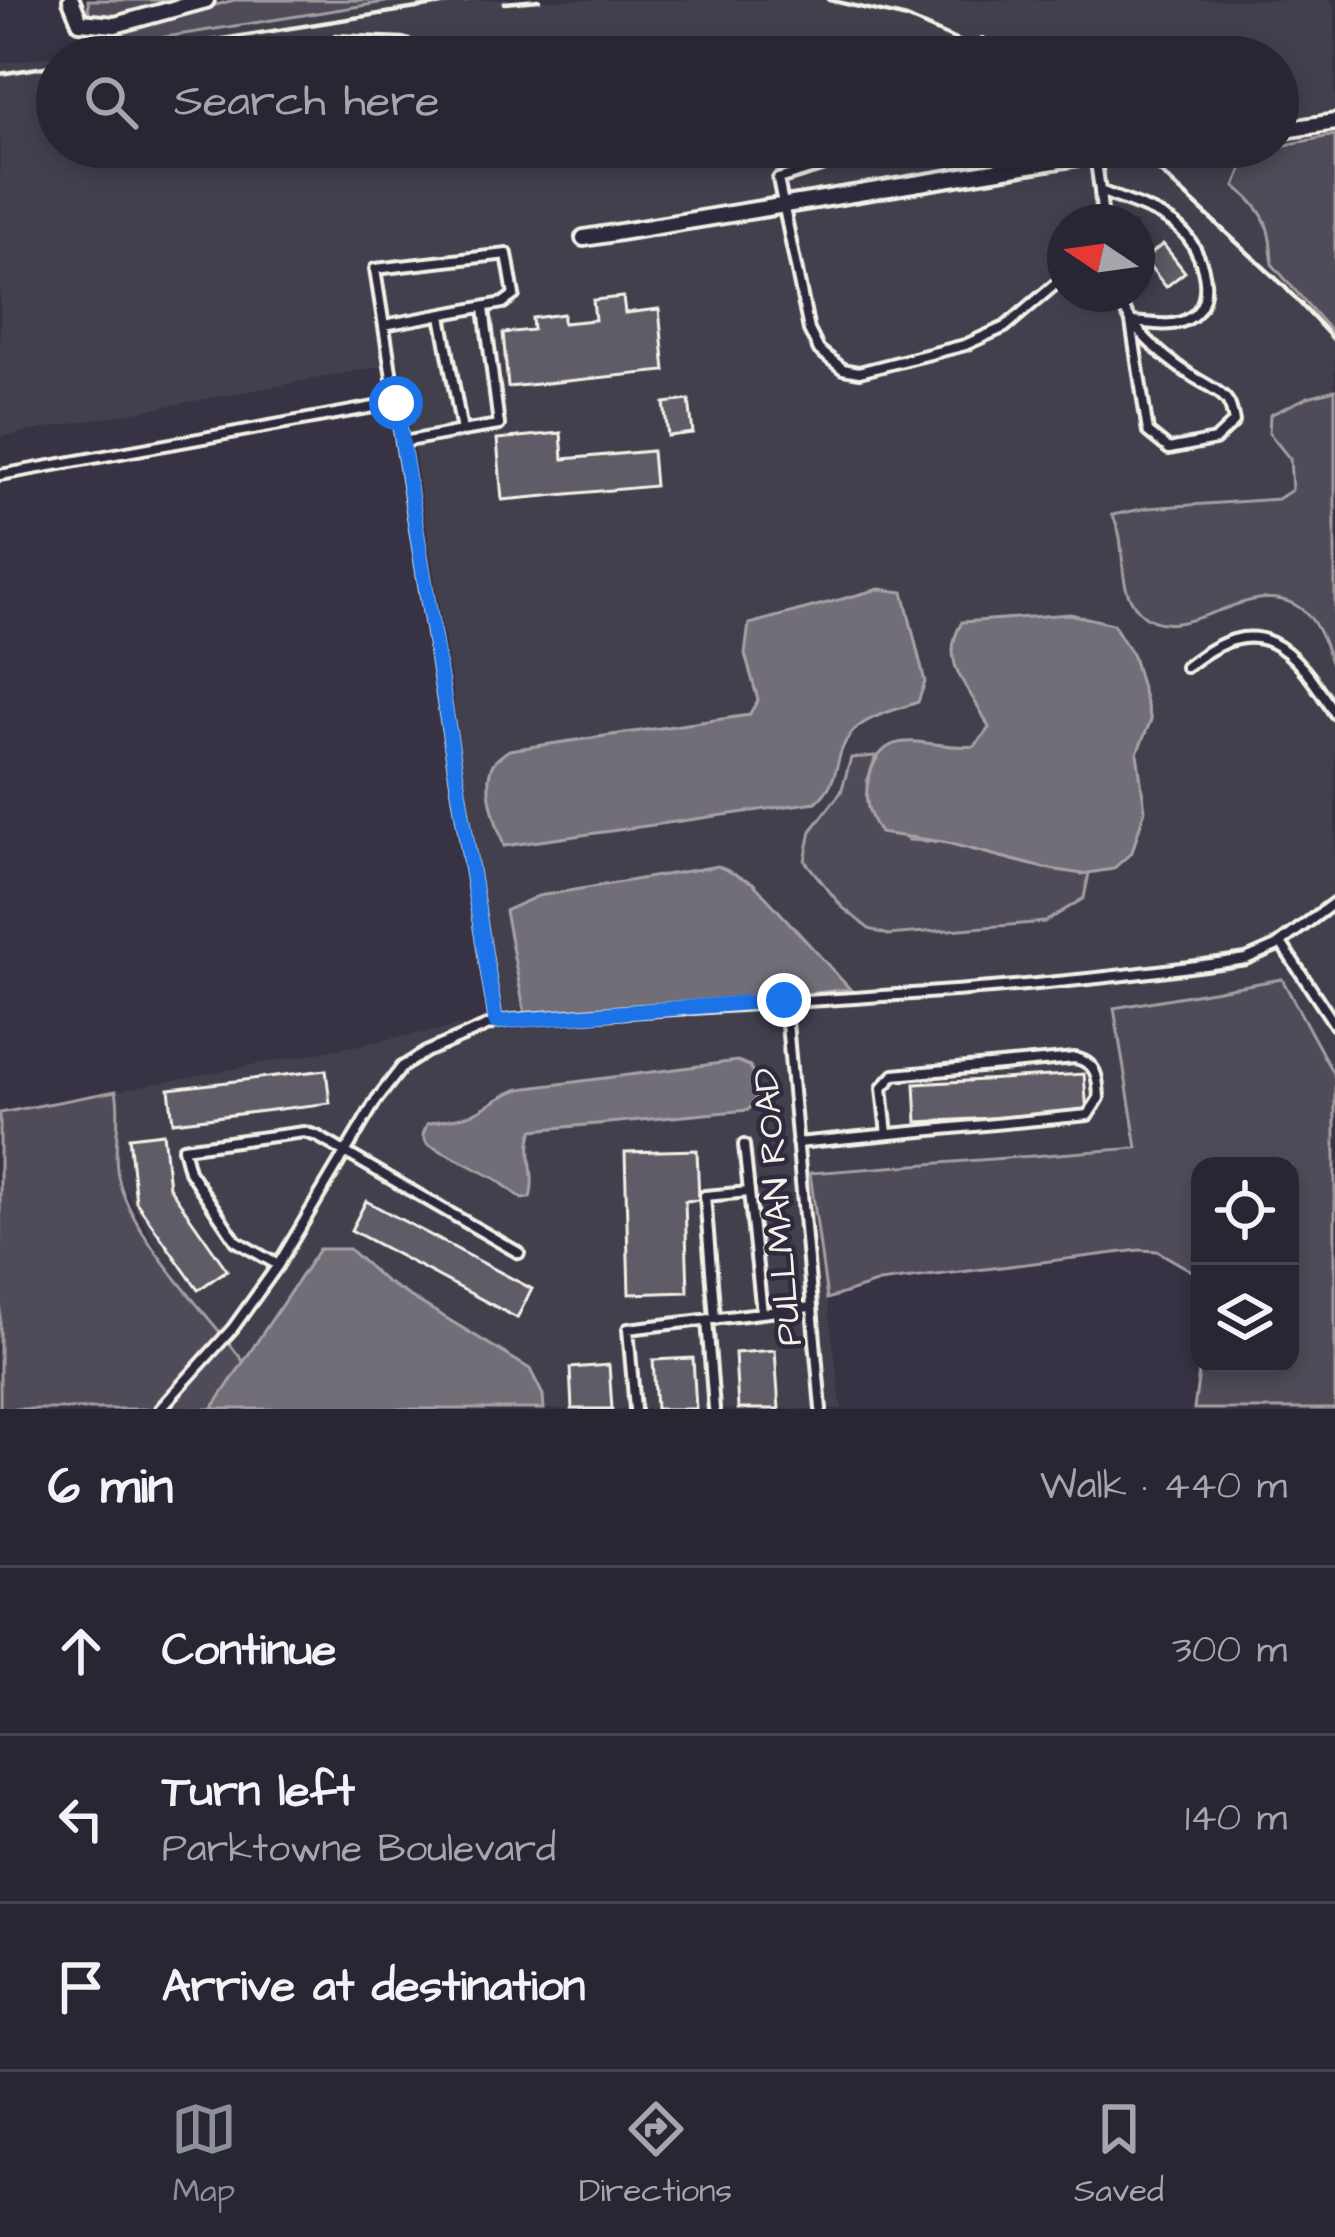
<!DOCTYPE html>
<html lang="en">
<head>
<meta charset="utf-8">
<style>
  :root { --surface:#292633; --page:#35323f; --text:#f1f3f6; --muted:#a5a5ac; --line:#45434e; --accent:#8c9099 }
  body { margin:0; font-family:"Architects Daughter",sans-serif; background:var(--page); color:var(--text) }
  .controls { position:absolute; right:36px; bottom:36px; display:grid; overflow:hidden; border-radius:24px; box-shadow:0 6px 18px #0003 }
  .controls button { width:108px; height:108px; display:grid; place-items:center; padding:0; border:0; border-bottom:3px solid var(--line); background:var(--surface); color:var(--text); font:60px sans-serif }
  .compass { position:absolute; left:1047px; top:204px; width:108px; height:108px; border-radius:50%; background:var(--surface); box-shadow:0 6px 18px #0003; rotate:283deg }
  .stop { position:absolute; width:36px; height:36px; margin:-27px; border:9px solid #1a73e8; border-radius:50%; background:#fff }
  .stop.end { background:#1a73e8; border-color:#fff; box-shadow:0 3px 12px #0008 }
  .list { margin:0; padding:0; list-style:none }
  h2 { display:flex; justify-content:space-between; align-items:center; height:156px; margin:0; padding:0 48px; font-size:51px }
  h2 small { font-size:39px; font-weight:400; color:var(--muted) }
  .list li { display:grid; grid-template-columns:78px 1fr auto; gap:36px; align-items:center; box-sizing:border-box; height:168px; padding:0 48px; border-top:3px solid var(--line) }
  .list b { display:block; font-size:45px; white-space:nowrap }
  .list p { margin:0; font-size:39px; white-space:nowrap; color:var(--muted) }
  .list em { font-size:39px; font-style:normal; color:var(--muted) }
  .icon { flex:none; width:66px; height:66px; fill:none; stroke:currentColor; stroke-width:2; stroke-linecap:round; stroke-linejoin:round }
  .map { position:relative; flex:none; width:1335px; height:1409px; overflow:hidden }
  .search { position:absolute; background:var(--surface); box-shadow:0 6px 18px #0003; left:36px; right:36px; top:36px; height:132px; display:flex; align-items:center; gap:30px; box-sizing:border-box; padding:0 42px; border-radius:66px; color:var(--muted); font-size:45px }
  .sheet { height:660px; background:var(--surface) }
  nav { display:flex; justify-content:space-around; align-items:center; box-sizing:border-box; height:168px; border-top:3px solid var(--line); background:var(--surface); font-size:33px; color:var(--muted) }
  nav a { display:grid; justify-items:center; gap:6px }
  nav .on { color:var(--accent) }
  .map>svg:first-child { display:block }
  .built { fill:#433f4e; fill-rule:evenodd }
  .green { fill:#504b59; stroke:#a29ea0; stroke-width:3 }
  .water { fill:#726e77; stroke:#a6a2a4; stroke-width:3 }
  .building { fill:#5f5c67; stroke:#f4f1e8; stroke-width:3 }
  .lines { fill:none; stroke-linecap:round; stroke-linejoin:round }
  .lane-casing { stroke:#f4f1e8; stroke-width:16 }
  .street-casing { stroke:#f4f1e8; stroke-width:22 }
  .lane { stroke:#2f2a3d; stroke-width:8 }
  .street { stroke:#2f2a3d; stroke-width:14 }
  .rail { stroke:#f4f1e8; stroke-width:4.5 }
  .route { stroke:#1a73e8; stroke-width:15 }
  .labels { text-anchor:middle; stroke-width:9; stroke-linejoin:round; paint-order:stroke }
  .street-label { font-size:36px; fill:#f4f1e8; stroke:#2f2a3d }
</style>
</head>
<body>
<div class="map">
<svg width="1335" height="1409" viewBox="0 0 1335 1409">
  <rect width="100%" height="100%" fill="#373244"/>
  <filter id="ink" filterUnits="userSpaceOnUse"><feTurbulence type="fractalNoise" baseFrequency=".00833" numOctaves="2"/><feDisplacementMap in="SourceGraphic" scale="24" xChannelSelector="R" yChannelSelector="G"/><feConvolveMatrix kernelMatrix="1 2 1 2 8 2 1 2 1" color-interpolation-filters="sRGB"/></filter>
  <g filter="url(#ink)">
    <path class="built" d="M398,0H1331L1335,7V135L1278,146V57H57V147H1091L575,232L579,246L1135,155L1214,147H1275L1244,164L1271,240L1272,264L1335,336V390L1308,397L1269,433L1290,459L1292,490L1278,499L1147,508L1120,528L1122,560L1225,607L1255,599L1283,598L1309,616L1335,673V1077L1282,979L1114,1009L1138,1148L810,1173L842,1409H544L543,1395L385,1281L349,1249L245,1364L166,1265L118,1177L116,1091L490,1020L453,691L400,363L0,437V64ZM1065,222H1137V294H1065ZM1070,614L1113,624L1151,720L1137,753L1145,810L1113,869L1089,873V877L988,926L889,935L811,831L841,792L852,758L876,756L919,742L951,750L975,746L989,728L951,659L962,622ZM745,654L918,702L870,719L850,735L830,790L816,802L504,846L494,814L490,778L493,763L509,750L749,715L758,701ZM718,866L753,883L850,988L538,896ZM737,1061L750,1066L603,1123L533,1130L528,1144L533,1188L529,1198L522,1199L496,1179L427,1144L449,1117L468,1116L494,1097L520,1089Z"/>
    <path class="green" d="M88,0H179L113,18L89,16Z
      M234,0H398L90,49L89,30L117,32Z
      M1335,135V336L1272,264C1271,225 1265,211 1235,186L1244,164L1275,147Z
      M1335,390V673C1328,656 1321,628 1307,614C1257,564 1183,654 1140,612C1113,586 1130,544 1112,515L1147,508L1278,499L1292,490L1290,459L1269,433L1270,415L1308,397Z
      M876,756L867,782L908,840L944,842L1044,868L1089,873L1084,898L1045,922L888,935L869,929L842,907L805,861L811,831L841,792L851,758Z
      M1282,979L1335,1077V1409H1194L1200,1364H1290V1166H1200V1298L1197,1274L1157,1251L1140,1250L879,1282L827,1299L810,1173L1137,1148L1114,1008Z
      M116,1091C122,1119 112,1148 118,1176C130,1237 208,1313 245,1364L212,1409H0V1113Z"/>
    <path class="water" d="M879,589L903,592L925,682L918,702C897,710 864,716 850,735C833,757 842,780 816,802L504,846C497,825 481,785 493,764C494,761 506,752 509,750L749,715L758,700L745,654L749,624Z
      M1070,614L1113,624L1133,656L1151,720L1137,753L1145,810L1132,852L1113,869L1082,874L1044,868L944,842L880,833C868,814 863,800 869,778C884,718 931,752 975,746L989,728C973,688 936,665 962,622Z
      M718,866L753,883L850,989L547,1021L525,1014L505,911L538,896Z
      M737,1061L750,1066C757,1083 762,1096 748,1110L533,1130C524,1153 537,1175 530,1198L522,1199L496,1179L427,1144L423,1135L427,1124C443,1119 462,1119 476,1112C492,1104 502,1094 520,1089Z
      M319,1249H349L385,1281L530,1369L543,1395L544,1409H212Z"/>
    <path class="building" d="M1163,244L1185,272L1166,287L1144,259Z
      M623,297L625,313L659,309L665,371L508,387L503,333L533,330L532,318L563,314V323L595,320L593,300Z
      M689,400L693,433L668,436L664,403Z
      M561,433L563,459L652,451L655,486L502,500L497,439Z
      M326,1070L330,1103L173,1122L169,1089Z
      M1084,1074L1087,1113L917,1122L915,1084Z
      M163,1133L169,1187L227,1270L198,1290L136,1202L129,1137Z
      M697,1150L699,1200L685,1201L688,1292L629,1294L625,1152Z
      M366,1201L532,1289L517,1318L351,1230Z
      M775,1350L779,1409H738L735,1353Z
      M693,1358L696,1409H656L653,1360Z
      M609,1365L612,1409H572L570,1368Z"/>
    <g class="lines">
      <g class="lane-casing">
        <path id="lane" d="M883,147L778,179L809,330L819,350L843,369L859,372L965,345L1005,327L1065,276
          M1018,147L1025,165
          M1095,154L1100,191
          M1103,222L1100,191C1127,202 1166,212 1185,234C1206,258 1219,310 1181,322C1167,327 1148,323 1133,322
          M1117,294C1129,327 1160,355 1189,374C1199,381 1213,387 1223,396C1231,403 1232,412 1234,422L1215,440L1169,449L1148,432L1131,322
          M384,325L503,303L514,295L507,254L375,269C384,327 393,385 402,442L496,1022
          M462,431L499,425L484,308
          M403,442L462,431L441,315
          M0,475L396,403
          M1186,667C1260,608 1291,645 1335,714
          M1281,943L1335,1025
          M785,1000L821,1409
          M797,1143L1088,1115L1099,1098C1098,1077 1097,1063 1075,1058L894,1075L882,1088L887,1134
          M744,1145L762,1313
          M278,1265L236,1241L189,1171L183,1148L304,1132L317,1136L519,1253
          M715,1319L705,1196L749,1192
          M707,1320L714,1409
          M160,1409L233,1328L278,1265L377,1099L402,1067L426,1052L496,1022L514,1020C759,1001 1003,996 1246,959L1276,946L1335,902
          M635,1409L628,1329L811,1307"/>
      </g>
      <g class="street-casing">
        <path id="street" d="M71,0L80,22L115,25L206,0
          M1278,131L1335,122
          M584,238L1140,147"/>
      </g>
      <use href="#lane" class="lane"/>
      <use href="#street" class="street"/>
      <path class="rail" d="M829,0L907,18L995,57
        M504,3L539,0
        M335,35L402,38L476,57
        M982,38L1033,57
        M110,57L467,0
        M576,57C705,42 818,32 947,57
        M0,74L57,65
        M1133,147L1283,285L1335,341"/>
    </g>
  </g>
  <g class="lines" filter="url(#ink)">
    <path class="route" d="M396,403L496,1022L784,1000"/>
  </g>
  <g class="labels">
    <g class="street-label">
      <text transform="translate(776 1207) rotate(-95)" y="13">PULLMAN ROAD</text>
    </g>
  </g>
</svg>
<div class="controls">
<button><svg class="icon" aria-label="locate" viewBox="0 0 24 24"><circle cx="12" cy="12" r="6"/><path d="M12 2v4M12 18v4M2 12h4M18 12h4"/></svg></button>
<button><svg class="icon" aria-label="layers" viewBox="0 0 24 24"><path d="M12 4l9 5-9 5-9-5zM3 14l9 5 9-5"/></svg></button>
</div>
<svg class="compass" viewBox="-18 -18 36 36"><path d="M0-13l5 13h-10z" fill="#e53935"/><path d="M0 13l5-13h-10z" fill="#a5a5ac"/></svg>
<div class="stop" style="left:396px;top:403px"></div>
<div class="stop end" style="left:784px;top:1000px"></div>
<div class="search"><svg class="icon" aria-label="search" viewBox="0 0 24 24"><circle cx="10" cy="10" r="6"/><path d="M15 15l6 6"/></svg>Search here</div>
</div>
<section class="sheet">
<h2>6 min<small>Walk · 440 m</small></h2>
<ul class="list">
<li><svg class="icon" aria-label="ahead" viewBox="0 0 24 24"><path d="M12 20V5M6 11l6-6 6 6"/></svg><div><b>Continue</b></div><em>300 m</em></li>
<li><svg class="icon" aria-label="left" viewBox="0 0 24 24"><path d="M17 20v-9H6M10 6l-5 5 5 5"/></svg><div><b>Turn left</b><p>Parktowne Boulevard</p></div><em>140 m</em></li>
<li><svg class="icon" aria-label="arrive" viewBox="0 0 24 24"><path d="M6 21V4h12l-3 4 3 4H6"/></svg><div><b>Arrive at destination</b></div></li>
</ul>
</section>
<nav>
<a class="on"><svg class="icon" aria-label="map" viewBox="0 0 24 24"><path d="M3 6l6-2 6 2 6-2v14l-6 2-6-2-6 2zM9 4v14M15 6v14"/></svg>Map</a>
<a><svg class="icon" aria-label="directions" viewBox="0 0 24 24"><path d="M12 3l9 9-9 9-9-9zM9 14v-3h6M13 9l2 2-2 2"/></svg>Directions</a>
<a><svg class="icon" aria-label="saved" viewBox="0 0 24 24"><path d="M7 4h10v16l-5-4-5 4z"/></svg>Saved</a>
</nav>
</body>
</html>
